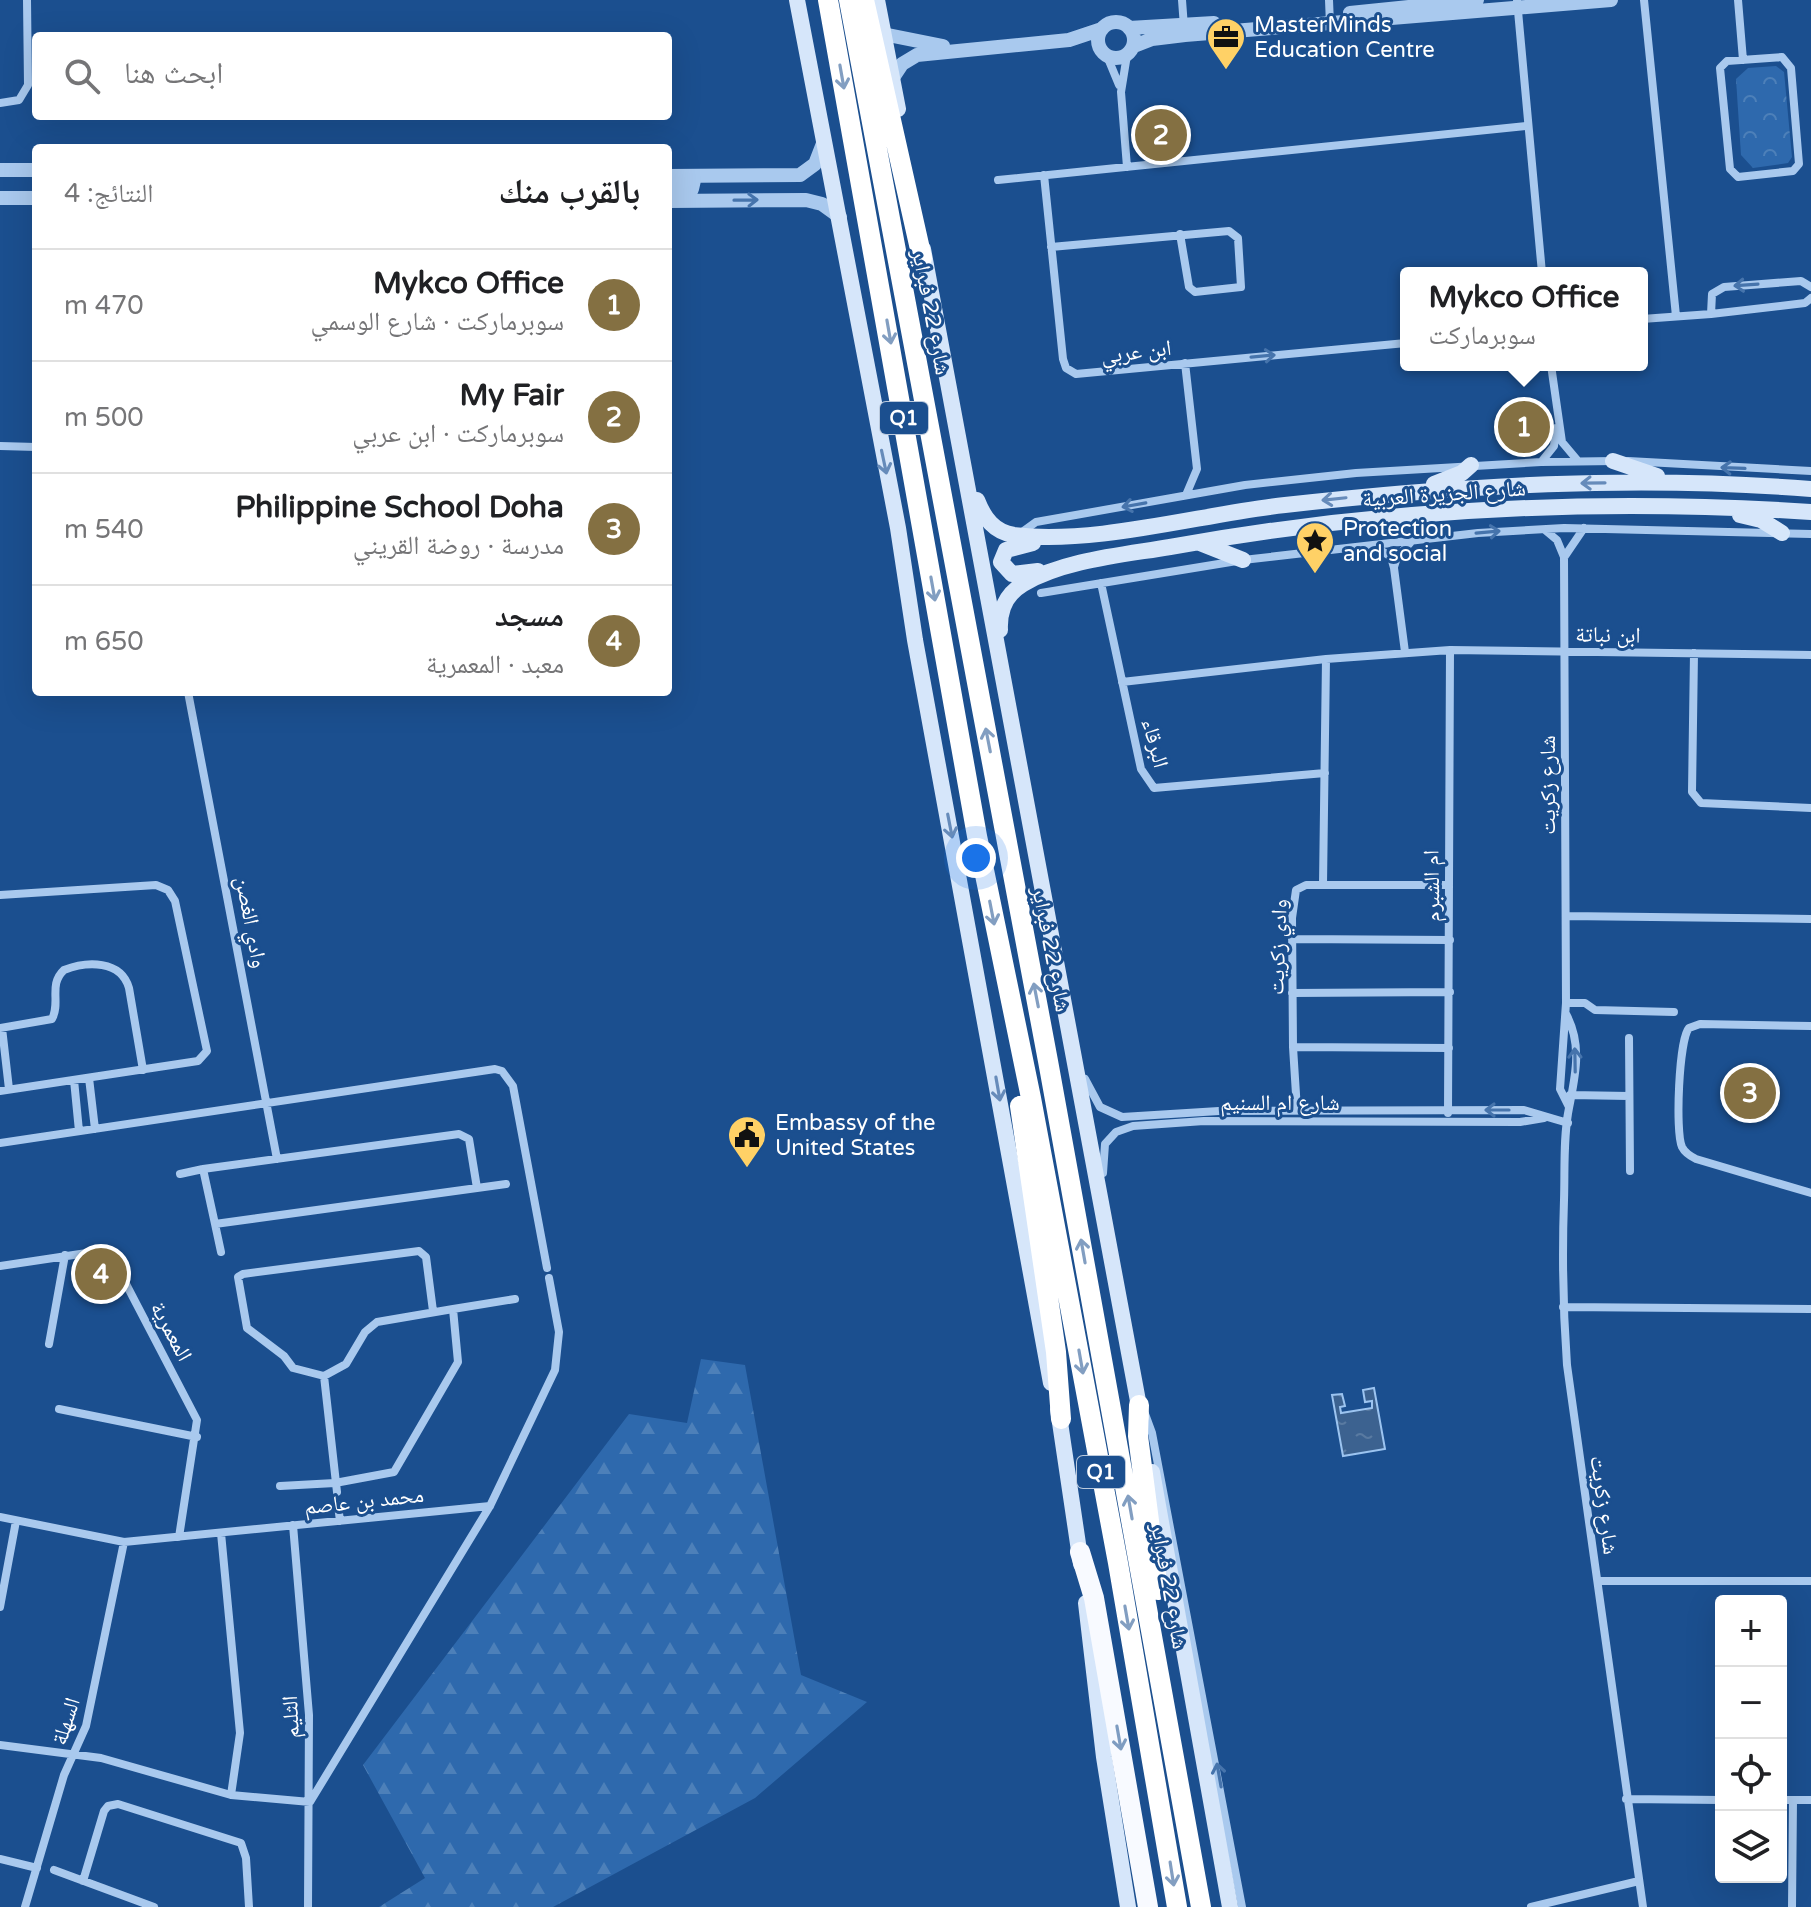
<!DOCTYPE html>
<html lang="ar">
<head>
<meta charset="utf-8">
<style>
  :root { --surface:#fff; --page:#f6f6f6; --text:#202124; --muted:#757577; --line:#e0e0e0; --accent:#847042 }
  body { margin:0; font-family:"Varela Round","Noto Naskh Arabic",sans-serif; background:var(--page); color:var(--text); direction:rtl }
  .controls { position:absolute; right:24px; bottom:24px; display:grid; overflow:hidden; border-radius:8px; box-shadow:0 8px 32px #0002 }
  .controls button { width:72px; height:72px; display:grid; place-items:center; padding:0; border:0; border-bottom:2px solid var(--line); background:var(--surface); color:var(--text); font:40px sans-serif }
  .you { position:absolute; left:976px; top:858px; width:28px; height:28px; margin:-20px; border:6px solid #fff; border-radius:50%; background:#1a73e8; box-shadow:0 0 0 12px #1a73e833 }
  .badge { display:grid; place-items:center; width:52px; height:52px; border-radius:50%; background:var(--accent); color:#fff; font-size:26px; font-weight:700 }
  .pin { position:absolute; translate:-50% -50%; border:4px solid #fff; box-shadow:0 2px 8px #0006 }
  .popup { position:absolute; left:1400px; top:267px; width:248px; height:104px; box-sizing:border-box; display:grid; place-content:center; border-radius:8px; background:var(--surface); filter:drop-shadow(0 2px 6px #0005); font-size:26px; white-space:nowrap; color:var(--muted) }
  .popup b { font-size:30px; color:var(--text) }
  .popup::after { content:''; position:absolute; left:50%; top:100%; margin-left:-16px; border:16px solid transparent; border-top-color:var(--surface) }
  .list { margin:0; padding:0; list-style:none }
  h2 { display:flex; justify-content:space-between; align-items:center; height:104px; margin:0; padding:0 32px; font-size:34px }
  h2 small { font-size:26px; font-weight:400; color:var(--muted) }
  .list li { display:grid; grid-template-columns:52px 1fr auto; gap:24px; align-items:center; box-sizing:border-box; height:112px; padding:0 32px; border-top:2px solid var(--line) }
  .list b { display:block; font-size:30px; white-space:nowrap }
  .list p { margin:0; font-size:26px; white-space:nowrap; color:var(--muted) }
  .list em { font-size:26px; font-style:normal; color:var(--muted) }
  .icon { flex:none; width:44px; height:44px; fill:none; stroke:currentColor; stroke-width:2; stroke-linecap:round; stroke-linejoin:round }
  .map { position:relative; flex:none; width:1811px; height:1907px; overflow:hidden; direction:ltr }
  .search { position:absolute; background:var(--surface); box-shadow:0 8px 32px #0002; left:32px; top:32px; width:640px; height:88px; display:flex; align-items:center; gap:20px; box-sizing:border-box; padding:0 28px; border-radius:8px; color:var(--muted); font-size:30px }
  .panel { position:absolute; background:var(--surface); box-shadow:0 8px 32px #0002; left:32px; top:144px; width:640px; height:552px; border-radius:8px; direction:rtl }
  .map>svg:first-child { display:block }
  .forest { fill:url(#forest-firs) }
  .park { fill:url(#park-crowns) }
  .water { fill:url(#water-ripples); stroke:#9cc4f0; stroke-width:2 }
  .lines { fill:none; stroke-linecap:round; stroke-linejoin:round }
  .minor { stroke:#a9c9ee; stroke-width:8 }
  .tertiary { stroke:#a9c9ee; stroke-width:14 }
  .secondary { stroke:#d6e6fa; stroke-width:16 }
  .trunk { stroke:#f8faff; stroke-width:20 }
  .motorway { stroke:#fff; stroke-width:20 }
  .oneway { stroke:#829ec1 }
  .oneway2 { stroke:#4674ac }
  .oneway3 { stroke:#668bba }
  .oneway4 { stroke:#7e9cc1 }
  .labels { text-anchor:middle; stroke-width:6; stroke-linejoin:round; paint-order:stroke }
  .shield { fill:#1b4f8f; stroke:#bbcadd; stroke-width:2 }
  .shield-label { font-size:20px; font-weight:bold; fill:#fff }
  .poi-label { font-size:22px; fill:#fff; stroke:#1b4f8f; text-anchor:start }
  .street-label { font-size:22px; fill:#fff; stroke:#1b4f8f }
</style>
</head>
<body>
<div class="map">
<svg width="1811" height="1907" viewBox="0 0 1811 1907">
  <defs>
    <pattern id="forest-firs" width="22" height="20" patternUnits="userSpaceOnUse" patternTransform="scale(2)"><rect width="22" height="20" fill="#2e69ad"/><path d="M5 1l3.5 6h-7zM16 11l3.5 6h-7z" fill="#4d80b9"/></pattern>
    <pattern id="park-crowns" width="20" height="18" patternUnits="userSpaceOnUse" patternTransform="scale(2)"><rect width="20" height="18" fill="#2e69ad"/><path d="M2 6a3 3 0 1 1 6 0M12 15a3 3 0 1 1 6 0" fill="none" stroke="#4d80b9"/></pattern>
    <pattern id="water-ripples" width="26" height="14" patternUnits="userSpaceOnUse" patternTransform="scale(2)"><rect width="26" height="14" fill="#3c6290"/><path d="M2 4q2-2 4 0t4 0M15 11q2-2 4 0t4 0" fill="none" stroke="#597aa1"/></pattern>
  </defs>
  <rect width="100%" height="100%" fill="#1b4f8f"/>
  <path class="forest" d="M701,1359L745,1365L801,1675L867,1702L755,1798L553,1907H379L425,1878L363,1765L629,1414L687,1423Z"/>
  <path class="park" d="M1776,66L1784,72L1792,157L1788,163L1753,168L1741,155L1736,79L1748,68Z"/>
  <path class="water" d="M1374,1388L1385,1449L1343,1456L1332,1395L1342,1394L1345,1406L1340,1407L1341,1413L1372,1408V1401L1365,1402L1363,1390Z"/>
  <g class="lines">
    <path class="minor" d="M1182,0L1184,27
      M1329,0L1330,24
      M1517,0L1542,273
      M1644,0L1676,316
      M1738,0L1743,60
      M1107,56L1119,85
      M1782,57L1791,68L1799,164L1793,171L1738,177L1730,169L1720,68L1727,61Z
      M0,103L19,100L28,85L27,0
      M1127,167L1121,92L1127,55
      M1044,175L1063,359L1066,368L1076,374L1406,343
      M998,180L1527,126
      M1051,247L1229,231L1238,238L1241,287L1195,292L1189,287L1180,234
      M1811,287L1801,281L1724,287L1712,294L1711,314L1805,303L1811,298
      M1642,319L1711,314
      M1185,363L1197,469L1186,495
      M1551,365L1562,442L1578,461
      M0,446L36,447
      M1542,461L1554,446L1556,428
      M1628,461L1811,471
      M1545,530L1557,540L1564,557L1566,1003L1560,1089L1569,1107
      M1018,535L1036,522L1245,485L1356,473L1541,462L1615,461
      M1376,547L1391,557L1394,568L1405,652
      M1565,556L1584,528
      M1394,567L1397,557L1410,543
      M1101,583L1141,769L1154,788L1325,773
      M1041,593L1243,560L1478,533L1564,528L1811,534
      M1694,653L1692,792L1701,803L1811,808
      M1122,682L1326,659L1450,650L1811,655
      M188,692L277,1159
      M1323,885L1326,659
      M0,895L156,885L168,890L175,901L207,1051L198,1061L0,1091
      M1566,916L1811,919
      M1292,939L1450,940
      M1292,993L1450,992
      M1566,1003H1585L1595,1010L1674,1012
      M1566,1014C1583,1045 1575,1077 1569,1108C1563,1137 1565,1171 1564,1200C1562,1256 1563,1310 1567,1365L1643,1907
      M1811,1026L1700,1024L1689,1028C1679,1039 1675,1132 1682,1147C1685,1153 1690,1156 1696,1159L1811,1193
      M0,1028L52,1019C61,1002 48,985 64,970C87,961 121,960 129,988L143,1070
      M2,1028L9,1089
      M1629,1038L1630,1171
      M1293,1047L1449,1048
      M89,1078L95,1129
      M1085,1079L1100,1107L1122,1117L1219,1111L1524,1110L1568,1123
      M74,1080L79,1131
      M1570,1095L1629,1096
      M1297,1110L1293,1047L1292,918L1296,890L1306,885H1448
      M1448,1113L1450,650
      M459,1134L469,1139L477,1188L215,1224L203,1169Z
      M0,1143L495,1069L502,1071L513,1086L547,1268
      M1103,1173L1105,1144L1116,1132L1133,1126L1204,1121L1520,1122L1544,1118
      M180,1174L203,1169
      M477,1188L506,1184
      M215,1224L221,1252
      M0,1266L100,1251L113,1259L197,1420L179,1537
      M1563,1307L1811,1309
      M453,1309L515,1299
      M49,1344L65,1255
      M324,1376L337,1492
      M59,1409L197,1437
      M1145,1414L1152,1433L1242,1907
      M280,1486L335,1483L394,1472L458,1362L453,1309L377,1322L365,1332L346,1364L324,1376L293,1368L284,1356L247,1328L238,1277L243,1274L419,1251L426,1257L433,1311
      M338,1505L340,1521
      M0,1517L124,1542L490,1506
      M293,1525L309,1715L308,1907
      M221,1533L240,1733L231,1795
      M1598,1581H1811
      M0,1607L16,1521
      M0,1745L101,1758L231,1795L310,1802L490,1506L555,1370L559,1332L549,1278
      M1626,1799L1721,1800
      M1781,1800H1811
      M0,1859L37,1868
      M54,1870L154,1907
      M83,1881L104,1811L108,1806L118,1804L241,1843L246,1858L249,1907
      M25,1907L64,1775L86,1726L124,1542
      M1531,1907L1639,1881
      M1792,1907L1793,1800"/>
    <path class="tertiary" d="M1350,13L1477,0
      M1098 40a18 18 0 1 1 36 0a18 18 0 1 1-36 0Z
      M1129,28L1214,23
      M883,34L943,46
      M1134,46L1152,39L1185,35L1611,0
      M892,79L902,64L917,55L1069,40L1102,29
      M0,170H36
      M668,176L800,175L815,164L824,141
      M668,190L692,189L695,176
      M0,198H36
      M668,201L806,200L822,204L840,217"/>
    <path class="secondary" d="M797,0L898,528L915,640L1051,1383
      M877,0L898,109
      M923,249L1141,1417
      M1613,461L1657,476
      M1434,484L1462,473L1471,465
      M977,500C984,518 994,532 1014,535C1096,545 1202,514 1285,505C1460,485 1635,475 1811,489
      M1740,515L1761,520L1782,533
      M1033,543L1006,550L1001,562L1012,574L1038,571
      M1200,543L1243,560
      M1000,630C999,611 1006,594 1023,584C1064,560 1123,555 1170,547C1380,509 1598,498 1811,512
      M1058,1409L1081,1564
      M1152,1472L1230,1907
      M1086,1603L1104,1757L1128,1907"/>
    <path class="trunk" d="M1080,1552L1094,1598L1148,1907"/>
    <path class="motorway" d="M828,0L977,836L1031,1098L1118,1563L1177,1907
      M849,0L1048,1061L1201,1907
      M864,0L922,258
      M1020,1106L1056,1352L1061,1419
      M1139,1405L1138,1436L1158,1590"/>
  </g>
  <defs><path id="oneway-shaft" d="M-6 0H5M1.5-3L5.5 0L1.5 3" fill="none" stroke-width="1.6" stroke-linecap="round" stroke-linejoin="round" transform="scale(2)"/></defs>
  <g class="oneway">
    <use href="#oneway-shaft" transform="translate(842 77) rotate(80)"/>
    <use href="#oneway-shaft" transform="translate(889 332) rotate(80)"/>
    <use href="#oneway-shaft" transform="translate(933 589) rotate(80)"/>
    <use href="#oneway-shaft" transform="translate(988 740) rotate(-101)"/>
    <use href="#oneway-shaft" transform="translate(992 913) rotate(79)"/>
    <use href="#oneway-shaft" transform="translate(1036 995) rotate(-101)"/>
    <use href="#oneway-shaft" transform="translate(1083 1251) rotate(-100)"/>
    <use href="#oneway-shaft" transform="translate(1081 1362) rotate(80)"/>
    <use href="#oneway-shaft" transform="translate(1130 1507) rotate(-100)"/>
    <use href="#oneway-shaft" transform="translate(1127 1618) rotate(80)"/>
    <use href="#oneway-shaft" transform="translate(1172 1874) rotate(81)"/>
  </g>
  <g class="oneway2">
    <use href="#oneway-shaft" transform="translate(746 200) rotate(-1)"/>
    <use href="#oneway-shaft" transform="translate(1746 285) rotate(176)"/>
    <use href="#oneway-shaft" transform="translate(1263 356) rotate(-5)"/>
    <use href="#oneway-shaft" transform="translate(1733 468) rotate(-178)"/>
    <use href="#oneway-shaft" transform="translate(1134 505) rotate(170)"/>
    <use href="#oneway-shaft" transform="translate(1488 532) rotate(-5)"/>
    <use href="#oneway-shaft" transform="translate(1575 1060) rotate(-91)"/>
    <use href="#oneway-shaft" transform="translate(1497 1110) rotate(180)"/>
    <use href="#oneway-shaft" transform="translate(1219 1775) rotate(-100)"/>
  </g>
  <g class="oneway3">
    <use href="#oneway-shaft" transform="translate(884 462) rotate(78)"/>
    <use href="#oneway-shaft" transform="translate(1593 483) rotate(179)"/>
    <use href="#oneway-shaft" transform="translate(1334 499) rotate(174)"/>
    <use href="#oneway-shaft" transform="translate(950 826) rotate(79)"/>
    <use href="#oneway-shaft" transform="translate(998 1089) rotate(80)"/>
  </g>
  <use class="oneway4" href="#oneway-shaft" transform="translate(1119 1738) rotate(80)"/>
  <defs>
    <g id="office-pin" transform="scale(2)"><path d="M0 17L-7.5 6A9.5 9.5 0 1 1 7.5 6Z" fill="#ffd166" stroke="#1b4f8f"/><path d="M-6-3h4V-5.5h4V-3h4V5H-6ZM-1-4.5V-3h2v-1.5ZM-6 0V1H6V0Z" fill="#111"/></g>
    <g id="sight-pin" transform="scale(2)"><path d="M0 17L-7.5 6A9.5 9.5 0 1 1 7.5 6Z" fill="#ffd166" stroke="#1b4f8f"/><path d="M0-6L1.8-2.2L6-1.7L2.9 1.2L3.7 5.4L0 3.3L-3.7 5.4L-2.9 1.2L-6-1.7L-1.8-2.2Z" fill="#111"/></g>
    <g id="civic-pin" transform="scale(2)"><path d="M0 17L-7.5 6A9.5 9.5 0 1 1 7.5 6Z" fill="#ffd166" stroke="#1b4f8f"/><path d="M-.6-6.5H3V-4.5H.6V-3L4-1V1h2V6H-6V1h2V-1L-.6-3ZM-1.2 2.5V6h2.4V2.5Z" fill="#111"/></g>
  </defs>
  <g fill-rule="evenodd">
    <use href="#office-pin" x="1226" y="37"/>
    <use href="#sight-pin" x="1315" y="541"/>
    <use href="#civic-pin" x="747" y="1135"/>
  </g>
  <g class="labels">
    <g class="shield">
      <rect x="880" y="402" width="48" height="32" rx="6"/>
      <rect x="1077" y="1456" width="48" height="32" rx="6"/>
    </g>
    <g class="shield-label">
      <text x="904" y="425">Q1</text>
      <text x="1101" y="1479">Q1</text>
    </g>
    <g class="poi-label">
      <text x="1254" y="32">MasterMinds<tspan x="1254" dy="25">Education Centre</tspan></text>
      <text x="1343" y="536">Protection<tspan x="1343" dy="25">and social</tspan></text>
      <text x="775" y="1130">Embassy of the<tspan x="775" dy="25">United States</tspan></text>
    </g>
    <g class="street-label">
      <text transform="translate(932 312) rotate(79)" y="8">شارع 22 فبراير</text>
      <text transform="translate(1136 351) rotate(-7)" y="8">ابن عربي</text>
      <text transform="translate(1444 493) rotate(-4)" y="8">شارع الجزيرة العربية</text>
      <text transform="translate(1608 634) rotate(1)" y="8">ابن نباتة</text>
      <text transform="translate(1156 743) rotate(75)" y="8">البرقاء</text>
      <text transform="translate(1547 785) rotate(-90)" y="8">شارع زكريت</text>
      <text transform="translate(1431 886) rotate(-91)" y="8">ام الشبرم</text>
      <text transform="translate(252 922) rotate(79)" y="8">وادي الغصن</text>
      <text transform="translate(1277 947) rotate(-88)" y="8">وادي زكريت</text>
      <text transform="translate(1052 949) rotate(79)" y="8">شارع 22 فبراير</text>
      <text x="1280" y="1110">شارع ام السنيم</text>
      <text transform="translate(172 1331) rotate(62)" y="8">المعمرية</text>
      <text transform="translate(364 1500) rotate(-6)" y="8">محمد بن عاصم</text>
      <text transform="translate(1605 1505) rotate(82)" y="8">شارع زكريت</text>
      <text transform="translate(1170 1586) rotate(80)" y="8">شارع 22 فبراير</text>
      <text transform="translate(290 1717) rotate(-93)" y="8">الثليم</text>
      <text transform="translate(65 1721) rotate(-72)" y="8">السهلة</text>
    </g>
  </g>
</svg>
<div class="controls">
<button>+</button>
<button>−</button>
<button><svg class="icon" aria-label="locate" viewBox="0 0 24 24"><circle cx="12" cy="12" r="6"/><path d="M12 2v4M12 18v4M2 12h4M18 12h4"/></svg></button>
<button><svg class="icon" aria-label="layers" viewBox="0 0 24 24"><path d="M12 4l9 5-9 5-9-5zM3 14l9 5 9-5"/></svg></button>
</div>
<div class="you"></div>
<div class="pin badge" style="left:1524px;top:427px">1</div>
<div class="popup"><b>Mykco Office</b>سوبرماركت</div>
<div class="pin badge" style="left:1161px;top:135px">2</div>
<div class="pin badge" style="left:1750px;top:1093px">3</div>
<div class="pin badge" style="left:101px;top:1274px">4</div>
<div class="search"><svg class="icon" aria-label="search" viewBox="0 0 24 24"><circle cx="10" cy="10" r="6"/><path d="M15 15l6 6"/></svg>ابحث هنا</div>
<section class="panel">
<h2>بالقرب منك<small>النتائج: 4</small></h2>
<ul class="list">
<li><span class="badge">1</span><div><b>Mykco Office</b><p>سوبرماركت · شارع الوسمي</p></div><em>470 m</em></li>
<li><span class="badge">2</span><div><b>My Fair</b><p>سوبرماركت · ابن عربي</p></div><em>500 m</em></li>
<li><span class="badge">3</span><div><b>Philippine School Doha</b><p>مدرسة · روضة القريني</p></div><em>540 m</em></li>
<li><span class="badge">4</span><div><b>مسجد</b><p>معبد · المعمرية</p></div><em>650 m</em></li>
</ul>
</section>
</div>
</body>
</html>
